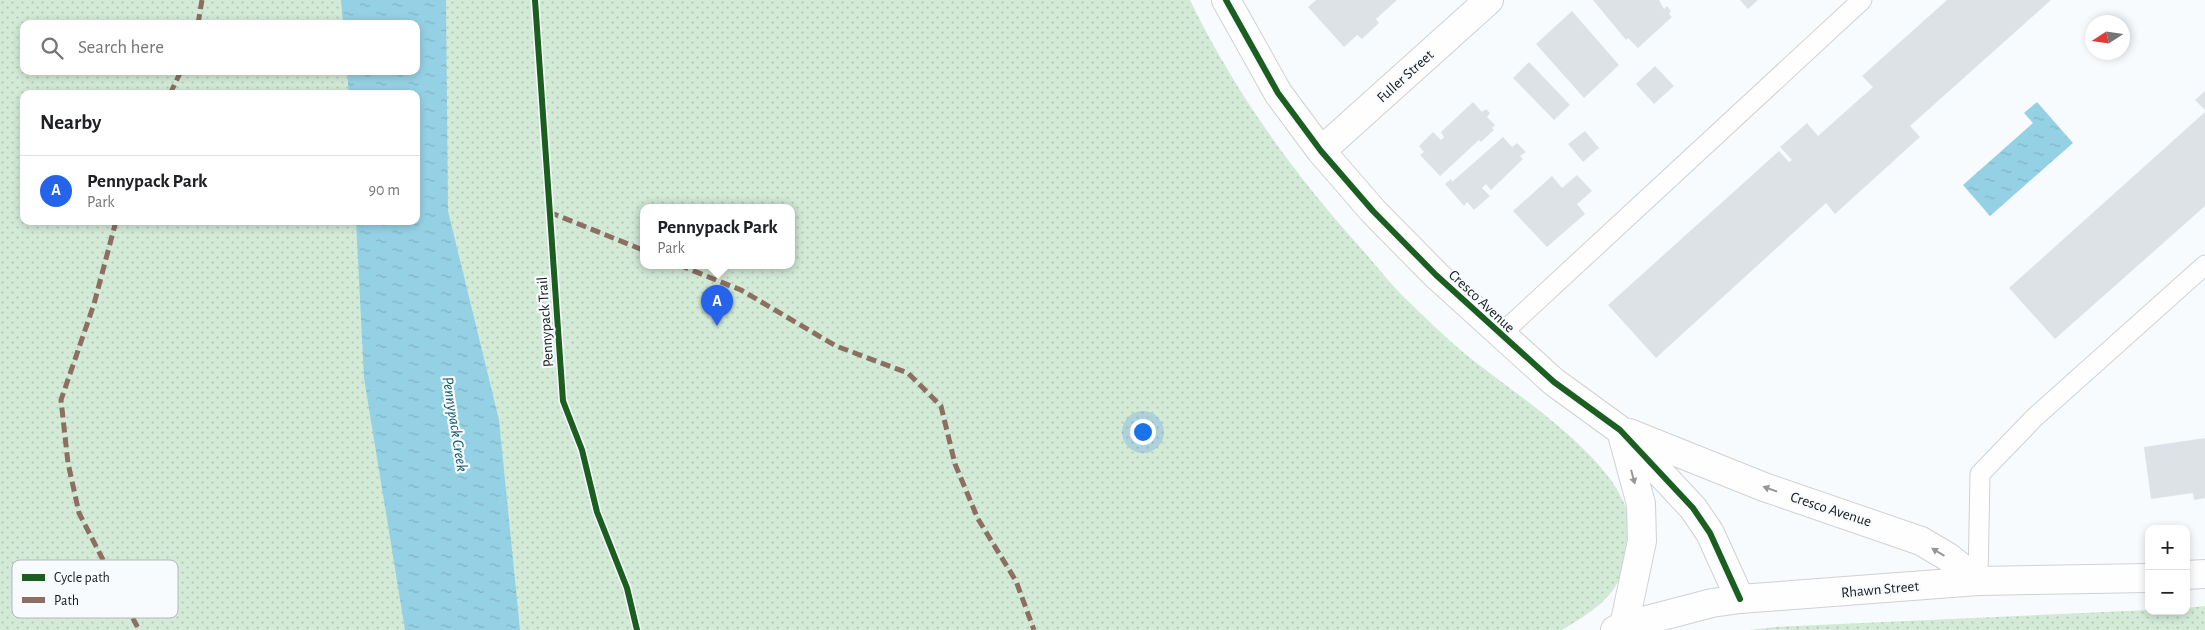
<!DOCTYPE html>
<html lang="en">
<head>
<meta charset="utf-8">
<style>
  :root { --surface:#fff; --page:#f2f2f2; --text:#202124; --muted:#757577; --line:#e0e0e0; --accent:#2563eb }
  body { margin:0; font-family:"Alegreya Sans",sans-serif; background:var(--page); color:var(--text) }
  .controls { position:absolute; right:15px; bottom:15px; display:grid; overflow:hidden; border-radius:10px; box-shadow:0 2px 8px #0003 }
  .controls button { width:45px; height:45px; display:grid; place-items:center; padding:0; border:0; border-bottom:1px solid var(--line); background:var(--surface); color:var(--text); font:25px sans-serif }
  .compass { position:absolute; left:2085px; top:15px; width:45px; height:45px; border-radius:50%; background:var(--surface); box-shadow:0 2px 8px #0003; rotate:258deg }
  .you { position:absolute; left:1142px; top:431px; width:18px; height:18px; margin:-12px; border:4px solid #fff; border-radius:50%; background:#1a73e8; box-shadow:0 0 0 8px #1a73e833 }
  .badge { display:grid; place-items:center; width:32px; height:32px; border-radius:50%; background:var(--accent); color:#fff; font-size:16px; font-weight:700 }
  .pin { position:absolute; translate:-50% -41px; filter:drop-shadow(0 1px 2px #0008) }
  .pin::after { content:''; position:absolute; top:26px; width:18px; height:15px; background:inherit; clip-path:polygon(0 0,100% 0,50% 100%) }
  .popup { position:absolute; left:640px; top:204px; width:155px; height:65px; box-sizing:border-box; display:grid; place-content:center; border-radius:10px; background:var(--surface); filter:drop-shadow(0 1px 4px #0005); font-size:16px; white-space:nowrap; color:var(--muted) }
  .popup b { font-size:19px; color:var(--text) }
  .popup::after { content:''; position:absolute; left:50%; top:100%; margin-left:-10px; border:10px solid transparent; border-top-color:var(--surface) }
  .list { margin:0; padding:0; list-style:none }
  h2 { display:flex; justify-content:space-between; align-items:center; height:65px; margin:0; padding:0 20px; font-size:21px }
  h2 small { font-size:16px; font-weight:400; color:var(--muted) }
  .list li { display:grid; grid-template-columns:32px 1fr auto; gap:15px; align-items:center; box-sizing:border-box; height:70px; padding:0 20px; border-top:1px solid var(--line) }
  .list b { display:block; font-size:19px; white-space:nowrap }
  .list p { margin:0; font-size:16px; white-space:nowrap; color:var(--muted) }
  .list em { font-size:16px; font-style:normal; color:var(--muted) }
  .icon { flex:none; width:28px; height:28px; fill:none; stroke:currentColor; stroke-width:2; stroke-linecap:round; stroke-linejoin:round }
  .map { position:relative; flex:none; width:2205px; height:630px; overflow:hidden }
  .search { position:absolute; background:var(--surface); box-shadow:0 2px 8px #0003; left:20px; top:20px; width:400px; height:55px; display:flex; align-items:center; gap:12px; box-sizing:border-box; padding:0 18px; border-radius:10px; color:var(--muted); font-size:19px }
  .panel { position:absolute; background:var(--surface); box-shadow:0 2px 8px #0003; left:20px; top:90px; width:400px; height:135px; border-radius:10px }
  .map>svg:first-child { display:block }
  .park { fill:url(#park-dots); fill-rule:evenodd }
  .water { fill:url(#water-ripples) }
  .building { fill:#dde2e7 }
  .lines { fill:none; stroke-linecap:round; stroke-linejoin:round }
  .lane-casing { stroke:#cfd1d3; stroke-width:21 }
  .street-casing { stroke:#cfd1d3; stroke-width:30 }
  .secondary-casing { stroke:#cfd1d3; stroke-width:30 }
  .lane { stroke:#fefeff; stroke-width:19 }
  .street { stroke:#fefeff; stroke-width:28 }
  .secondary { stroke:#fefeff; stroke-width:28 }
  .quiet { stroke:#8d6e63; stroke-width:5; stroke-dasharray:10 5; stroke-linecap:butt }
  .cycleway-casing { stroke:#f7fbfe; stroke-width:9 }
  .cycleway { stroke:#1b5e20; stroke-width:6 }
  .oneway { fill:#969799 }
  .labels { text-anchor:middle; stroke-width:4.5; stroke-linejoin:round; paint-order:stroke }
  .street-label { font-size:15px; fill:#181a1c; stroke:#f7fbfe }
  .water-label { font-size:16px; font-style:italic; fill:#10586b; stroke:#f7fbfe }
  .key { fill:#f7fbfe; stroke:#b4b8ba; stroke-width:1 }
  .key-label { font-size:14px; fill:#181a1c }
</style>
</head>
<body>
<div class="map">
<svg width="2205" height="630" viewBox="0 0 2205 630">
  <defs>
    <pattern id="park-dots" width="8" height="8" patternUnits="userSpaceOnUse" patternTransform="scale(1.25)"><rect width="8" height="8" fill="#d3ead7"/><path d="M2 2h.1M6 6h.1" fill="none" stroke="#b4c8b8" stroke-width="1.8" stroke-linecap="round"/></pattern>
    <pattern id="water-ripples" width="26" height="14" patternUnits="userSpaceOnUse" patternTransform="scale(1.25)"><rect width="26" height="14" fill="#95d1e5"/><path d="M2 4q2-2 4 0t4 0M15 11q2-2 4 0t4 0" fill="none" stroke="#80b3c4"/></pattern>
  </defs>
  <rect width="100%" height="100%" fill="#f8fbfd"/>
  <path class="park" d="M0,0H1190C1234,91 1292,171 1359,246C1376,265 1391,285 1409,302C1427,319 1445,337 1464,353C1513,393 1607,451 1627,510C1631,522 1629,533 1628,546C1623,593 1600,607 1562,630H0ZM24,24H416V71H24ZM24,94H416V221H24ZM643,207H791V265H643Z
    M2205,606V630H1750L1774,627L2149,610L2186,611V608Z"/>
  <path class="water" d="M341,0H446L448,211L499,420L520,630H405L364,378L356,221H416V94H349L347,71H416V24H343Z
    M2037,102L2073,143L1990,216L1963,185L2033,123L2024,113Z"/>
  <path class="building" d="M1316,0H1397L1376,19L1379,23L1362,39L1357,35L1344,47L1308,7Z
    M1593,0H1659L1664,9L1667,6L1671,11L1669,14L1672,17L1638,48L1628,38L1626,40Z
    M1740,0H1758L1748,9Z
    M1947,0H2051L1910,126L1920,137L1835,214L1826,203L1656,358L1608,305L1779,151L1789,162L1792,160L1780,147L1807,123L1818,136L1873,87L1862,76Z
    M1572,11L1619,65L1584,98L1536,44Z
    M1529,62L1570,105L1554,120L1513,78Z
    M1655,66L1674,86L1654,104L1636,84Z
    M2205,91V110L2195,100Z
    M1473,102L1482,112L1486,109L1490,113L1487,117L1495,125L1492,128L1494,130L1481,142L1479,140L1440,176L1420,155L1424,152L1419,146L1433,132L1441,140L1444,137L1441,132Z
    M2205,112V206L2055,339L2009,288Z
    M1585,131L1599,148L1583,162L1568,144Z
    M1503,137L1512,147L1517,143L1526,152L1520,156L1523,159L1491,190L1486,184L1482,188L1490,196L1474,210L1467,202L1464,206L1445,184L1451,179L1452,182Z
    M1577,175L1592,191L1577,204L1585,214L1547,247L1513,211L1552,176L1562,188Z
    M2205,438V498L2194,500L2193,493L2151,499L2144,447Z"/>
  <g class="lines">
    <g class="lane-casing">
      <path id="lane" d="M1500,335L1862,0
        M1978,581L1980,474L2034,418L2205,265"/>
    </g>
    <g class="street-casing">
      <path id="street" d="M1226,0L1278,93L1321,151L1373,211L1436,275L1554,382L1620,430L1693,508L1710,533L1740,599
        M1321,151L1489,0
        M1629,433L1764,487L1921,541L1948,557L1978,581
        M1622,434L1641,504L1642,541L1624,626"/>
    </g>
    <g class="secondary-casing">
      <path id="secondary" d="M2186,575L2205,574
        M1615,630L1624,626L1712,603L1740,599L1978,581L2149,578"/>
    </g>
    <use href="#lane" class="lane"/>
    <use href="#street" class="street"/>
    <use href="#secondary" class="secondary"/>
    <path class="quiet" d="M198,24L202,0
      M170,94L181,71
      M549,212L643,250
      M116,221L94,304L61,400L68,463L79,513L139,630
      M679,265L741,290L836,346L908,373L941,406L955,464L978,519L1016,581L1034,630"/>
    <g class="cycleway-casing">
      <path id="cycleway" d="M535,0L563,401L582,450L597,512L627,588L637,630
        M1226,0L1278,93L1321,151L1373,211L1436,275L1554,382L1620,430L1693,508L1710,533L1740,599"/>
    </g>
    <use href="#cycleway" class="cycleway"/>
  </g>
  <defs><path id="oneway-solid" d="M-6-.8H1V-3.2L6.5 0L1 3.2V.8H-6Z" transform="scale(1.25)"/></defs>
  <g class="oneway">
    <use href="#oneway-solid" transform="translate(1633 477) rotate(75)"/>
    <use href="#oneway-solid" transform="translate(1770 489) rotate(-161)"/>
    <use href="#oneway-solid" transform="translate(1938 552) rotate(-149)"/>
  </g>
  <g class="labels">
    <g class="street-label">
      <text transform="translate(1405 76) rotate(-42)" y="5">Fuller Street</text>
      <text transform="translate(1482 301) rotate(43)" y="5">Cresco Avenue</text>
      <text transform="translate(545 322) rotate(-94)" y="5">Pennypack Trail</text>
      <text transform="translate(1831 509) rotate(18)" y="5">Cresco Avenue</text>
      <text transform="translate(1880 589) rotate(-5)" y="5">Rhawn Street</text>
    </g>
    <g class="water-label">
      <text transform="translate(456 424) rotate(81)" y="6">Pennypack Creek</text>
    </g>
  </g>
  <rect x="12" y="560" width="166" height="58" rx="8" class="key"/>
  <rect x="22" y="574" width="23" height="7" fill="#1b5e20"/>
  <rect x="22" y="597" width="23" height="6" fill="#8d6e63"/>
  <g class="key-label">
    <text x="54" y="582">Cycle path</text>
    <text x="54" y="605">Path</text>
  </g>
</svg>
<div class="controls">
<button>+</button>
<button>−</button>
</div>
<svg class="compass" viewBox="-18 -18 36 36"><path d="M0-13l5 13h-10z" fill="#e53935"/><path d="M0 13l5-13h-10z" fill="#757577"/></svg>
<div class="you"></div>
<div class="pin badge" style="left:717px;top:326px">A</div>
<div class="popup"><b>Pennypack Park</b>Park</div>
<div class="search"><svg class="icon" aria-label="search" viewBox="0 0 24 24"><circle cx="10" cy="10" r="6"/><path d="M15 15l6 6"/></svg>Search here</div>
<section class="panel">
<h2>Nearby<small></small></h2>
<ul class="list">
<li><span class="badge">A</span><div><b>Pennypack Park</b><p>Park</p></div><em>90 m</em></li>
</ul>
</section>
</div>
</body>
</html>
